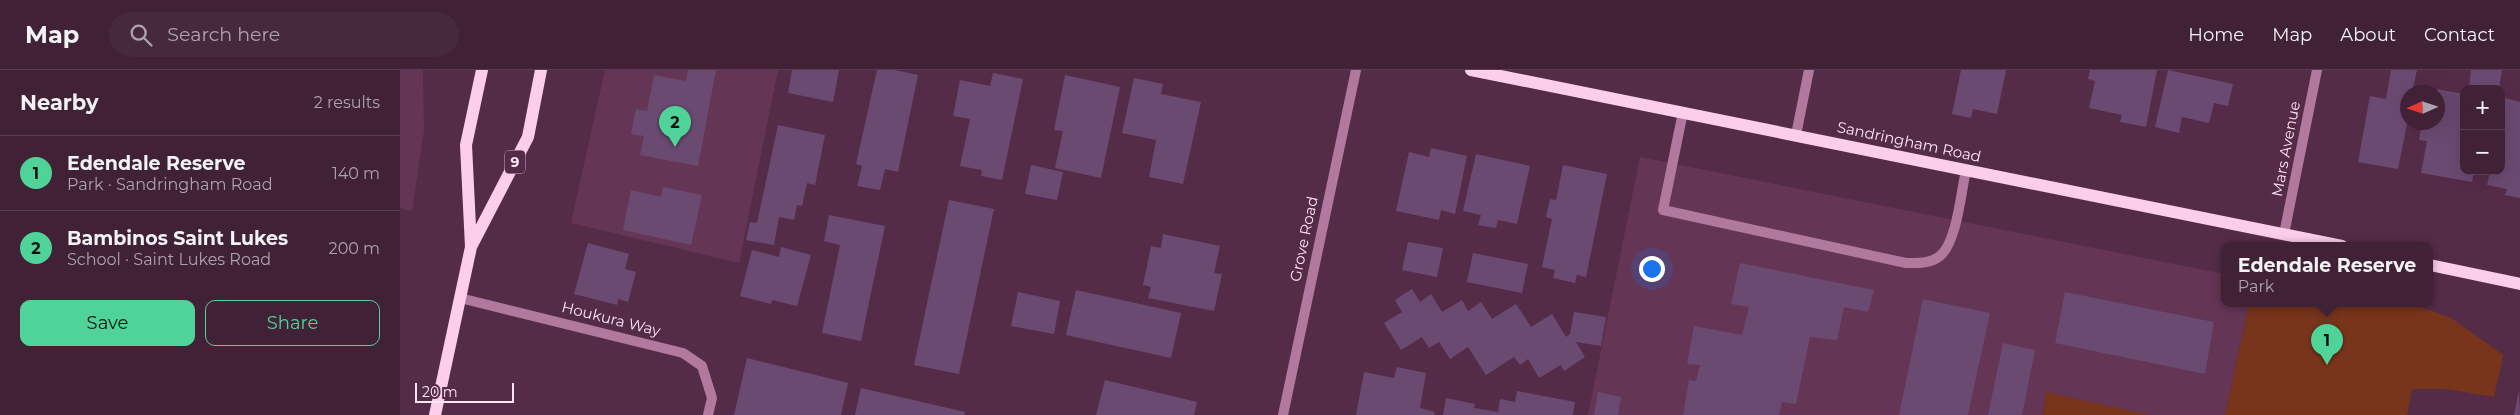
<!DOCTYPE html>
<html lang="en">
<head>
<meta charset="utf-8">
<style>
  :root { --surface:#402136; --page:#47293e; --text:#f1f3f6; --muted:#aea3ad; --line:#593e51; --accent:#50d398 }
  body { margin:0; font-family:Montserrat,sans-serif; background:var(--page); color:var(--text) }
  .controls { position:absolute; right:15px; top:15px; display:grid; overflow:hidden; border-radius:10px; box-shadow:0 5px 20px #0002 }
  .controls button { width:45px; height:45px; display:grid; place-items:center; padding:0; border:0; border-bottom:1px solid var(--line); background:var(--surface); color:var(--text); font:25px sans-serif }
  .compass { position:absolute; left:2000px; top:15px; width:45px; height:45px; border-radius:50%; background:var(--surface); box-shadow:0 5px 20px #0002; rotate:267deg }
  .scale { position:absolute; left:15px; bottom:12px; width:99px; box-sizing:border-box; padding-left:5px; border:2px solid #ffe4f4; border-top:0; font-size:14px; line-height:18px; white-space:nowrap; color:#ffe4f4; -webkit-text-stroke:4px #552c48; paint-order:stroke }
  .you { position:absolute; left:1251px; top:198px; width:18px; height:18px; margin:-12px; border:4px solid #fff; border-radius:50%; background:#1a73e8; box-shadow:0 0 0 8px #1a73e833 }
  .badge { display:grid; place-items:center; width:32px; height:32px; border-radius:50%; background:var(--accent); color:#111; font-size:16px; font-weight:700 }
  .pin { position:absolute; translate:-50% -41px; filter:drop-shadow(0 1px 2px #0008) }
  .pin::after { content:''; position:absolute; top:26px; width:18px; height:15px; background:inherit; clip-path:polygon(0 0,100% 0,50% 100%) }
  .popup { position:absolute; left:1821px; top:172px; width:212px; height:65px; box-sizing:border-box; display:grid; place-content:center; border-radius:10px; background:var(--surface); filter:drop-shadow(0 1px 4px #0005); font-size:16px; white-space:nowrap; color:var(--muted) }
  .popup b { font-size:19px; color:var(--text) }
  .popup::after { content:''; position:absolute; left:50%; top:100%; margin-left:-10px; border:10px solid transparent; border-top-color:var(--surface) }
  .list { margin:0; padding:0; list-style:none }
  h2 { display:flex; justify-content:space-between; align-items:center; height:65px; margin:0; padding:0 20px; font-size:21px }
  h2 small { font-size:16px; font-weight:400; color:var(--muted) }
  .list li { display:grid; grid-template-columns:32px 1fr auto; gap:15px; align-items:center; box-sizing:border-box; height:75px; padding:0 20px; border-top:1px solid var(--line) }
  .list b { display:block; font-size:19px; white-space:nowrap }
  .list p { margin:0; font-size:16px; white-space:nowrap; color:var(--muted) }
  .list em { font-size:16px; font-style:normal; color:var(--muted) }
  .actions { display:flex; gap:10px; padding:15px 20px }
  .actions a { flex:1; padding:11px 0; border:1px solid var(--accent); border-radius:10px; text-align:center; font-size:18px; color:var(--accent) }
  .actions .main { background:var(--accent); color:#111 }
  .icon { flex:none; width:28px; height:28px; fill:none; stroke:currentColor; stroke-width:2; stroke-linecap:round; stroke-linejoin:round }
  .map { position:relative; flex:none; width:2120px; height:345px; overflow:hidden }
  header { display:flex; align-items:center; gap:30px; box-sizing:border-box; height:70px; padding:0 25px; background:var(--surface); border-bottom:1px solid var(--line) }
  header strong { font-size:24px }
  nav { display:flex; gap:28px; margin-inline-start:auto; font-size:18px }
  .search { width:350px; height:45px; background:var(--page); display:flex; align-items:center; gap:12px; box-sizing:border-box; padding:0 18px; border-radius:28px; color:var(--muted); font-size:19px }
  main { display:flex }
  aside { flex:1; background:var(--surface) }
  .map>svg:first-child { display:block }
  .built { fill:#643555 }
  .green { fill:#78351b }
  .building { fill:#6b4a71 }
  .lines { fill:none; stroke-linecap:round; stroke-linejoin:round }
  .service { stroke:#b0799d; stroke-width:10 }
  .minor { stroke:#b0799d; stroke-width:10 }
  .primary { stroke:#fcceea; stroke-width:12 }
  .labels { text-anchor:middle; stroke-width:4.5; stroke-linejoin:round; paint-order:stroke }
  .shield { fill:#552c48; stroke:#ccadc0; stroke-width:1 }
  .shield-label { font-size:14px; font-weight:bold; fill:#ffe4f4 }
  .street-label { font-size:15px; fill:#ffe4f4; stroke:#552c48 }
</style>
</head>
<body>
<header>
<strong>Map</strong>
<div class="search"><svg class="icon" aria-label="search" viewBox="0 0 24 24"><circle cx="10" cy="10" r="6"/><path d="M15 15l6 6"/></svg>Search here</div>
<nav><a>Home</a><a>Map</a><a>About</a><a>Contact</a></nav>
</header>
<main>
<aside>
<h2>Nearby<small>2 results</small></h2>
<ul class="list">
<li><span class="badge">1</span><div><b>Edendale Reserve</b><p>Park · Sandringham Road</p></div><em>140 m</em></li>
<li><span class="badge">2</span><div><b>Bambinos Saint Lukes</b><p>School · Saint Lukes Road</p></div><em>200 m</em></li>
</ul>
<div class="actions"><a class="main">Save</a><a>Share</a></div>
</aside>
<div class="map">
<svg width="2120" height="345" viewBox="0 0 2120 345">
  <rect width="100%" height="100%" fill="#552c48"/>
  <path class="built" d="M0,0H23L24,60L12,141L0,138Z
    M205,0H378L339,193L171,153Z
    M1240,87L1824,204V234H1849L1825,345H1749L1646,322L1643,345H1188Z"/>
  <path class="green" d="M1849,234H2012L2051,248L2103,285L2094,327L2046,319H2012L2007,345H1825Z
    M1646,322L1749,345H1643Z"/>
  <path class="building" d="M288,0H316L298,96L240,85L244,66L231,64L236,39L247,41L254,5L286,11Z
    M392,0H439L433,32L388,23Z
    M477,0H495L518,5L498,102L485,99L480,120L457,116L462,96L456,94Z
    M1561,0H1606L1597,44L1573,39L1571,48L1552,44Z
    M1690,0H1757L1746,57L1720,52L1722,45L1689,38L1695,11L1688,9Z
    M1768,0L1833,14L1828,36L1814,33L1809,53L1782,47L1779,63L1755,57Z
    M1991,0H2017L2012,22H2008V49L1998,99L1958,92L1970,26L1986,29Z
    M2071,0H2102L2099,19L2069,17Z
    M593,3L623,9L602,110L581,106L582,100L560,96L570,49L553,46L560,10L590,16Z
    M665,5L720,17L701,108L655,98L663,61L654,60Z
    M734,8L763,14L761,24L801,32L783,114L749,107L756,70L722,63Z
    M2037,19L2064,24V101H2074L2072,112L2021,103L2027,71L2019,70L2022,52H2038Z
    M2105,28L2120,32V128L2105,125L2107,119L2087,115L2090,101H2101V45Z
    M378,55L425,65L415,115L407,113L402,136L397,135L394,150L379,147L374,175L346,170L350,152L357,153Z
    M1031,78L1067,86L1055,144L1041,140L1039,150L996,141L1009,82L1029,87Z
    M1076,84L1130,96L1117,154L1098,150L1096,158L1078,155L1081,145L1063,141Z
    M631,95L663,102L657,130L625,124Z
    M1163,95L1207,104L1186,207L1177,205L1175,213L1153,208L1155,200L1142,197L1152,149L1146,147L1150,129L1156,130Z
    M263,117L302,125L291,175L223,160L231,120L261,127Z
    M549,130L594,139L559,304L514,295Z
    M429,145L485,156L461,271L422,263L440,175L424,171Z
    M763,164L820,176L814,203L822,204L814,241L748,228L751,217L743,215L751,176L761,178Z
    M1008,172L1043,178L1037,207L1002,200Z
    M188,173L229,184L225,199L236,202L228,232L218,229L217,235L174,224Z
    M381,177L411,185L397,236L372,230L371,234L340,226L352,180L379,187Z
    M1073,183L1128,194L1122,223L1067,212Z
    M1340,193L1474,220L1468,242L1444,237L1437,270L1410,267L1396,334L1382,332L1379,345H1283L1289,310L1296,311L1300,295L1287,294L1294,256L1342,265L1349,237L1331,234Z
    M1012,219L1020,232L1031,224L1042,242L1062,230L1068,241L1081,232L1092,249L1116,234L1131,257L1152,244L1166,267L1170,264L1174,242L1206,247L1201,276L1176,272L1185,287L1164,301L1161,295L1139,308L1128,289L1120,295L1114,287L1086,305L1068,277L1050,289L1039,272L1029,278L1022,267L1001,280L984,253L1002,242L995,230Z
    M676,220L781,243L771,288L666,265Z
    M618,222L660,231L654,264L611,256Z
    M1665,222L1814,252L1805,304L1655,273Z
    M1523,229L1590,243L1568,345H1499Z
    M1603,273L1635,280L1622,345H1588Z
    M347,288L448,313L441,345H334Z
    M997,297L1026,303L1020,338L1035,342L1034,345H956L964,302L994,308Z
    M705,310L797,332L794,345H696Z
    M461,318L565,342L564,345H455Z
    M2119,320L2120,345H2114Z
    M1117,321L1175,332L1173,345H1043L1046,328L1075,334L1074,338L1098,342L1100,329L1115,332Z
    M1198,322L1221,327L1218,345H1194Z"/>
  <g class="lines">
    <path class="service" d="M1283,42L1263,140L1506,193C1517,193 1530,194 1540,186C1557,172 1561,122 1566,100"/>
    <path class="minor" d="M1396,65L1409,0
      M1884,164L1917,0
      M60,228L283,283L302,296L312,328L308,345
      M883,345L956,0"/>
    <path class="primary" d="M1071,0L1942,176
      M72,175L128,67L141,0
      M2030,195L2120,214
      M35,345L71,177L66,75L82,0"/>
  </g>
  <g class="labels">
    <rect class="shield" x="105" y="80.5" width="20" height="23" rx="4"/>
    <g class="shield-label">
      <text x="115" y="97">9</text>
    </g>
    <g class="street-label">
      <text transform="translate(1509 72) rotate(12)" y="5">Sandringham Road</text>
      <text transform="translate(1886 79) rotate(-79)" y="5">Mars Avenue</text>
      <text transform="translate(904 169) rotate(-78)" y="5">Grove Road</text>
      <text transform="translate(211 249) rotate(14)" y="5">Houkura Way</text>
    </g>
  </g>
</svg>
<div class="controls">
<button>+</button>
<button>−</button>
</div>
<svg class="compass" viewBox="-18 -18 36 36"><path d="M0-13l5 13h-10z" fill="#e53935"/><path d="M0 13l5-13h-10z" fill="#aea3ad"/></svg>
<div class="scale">20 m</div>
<div class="you"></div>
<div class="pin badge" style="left:1927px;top:295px">1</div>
<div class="popup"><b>Edendale Reserve</b>Park</div>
<div class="pin badge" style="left:275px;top:77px">2</div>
</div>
</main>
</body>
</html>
